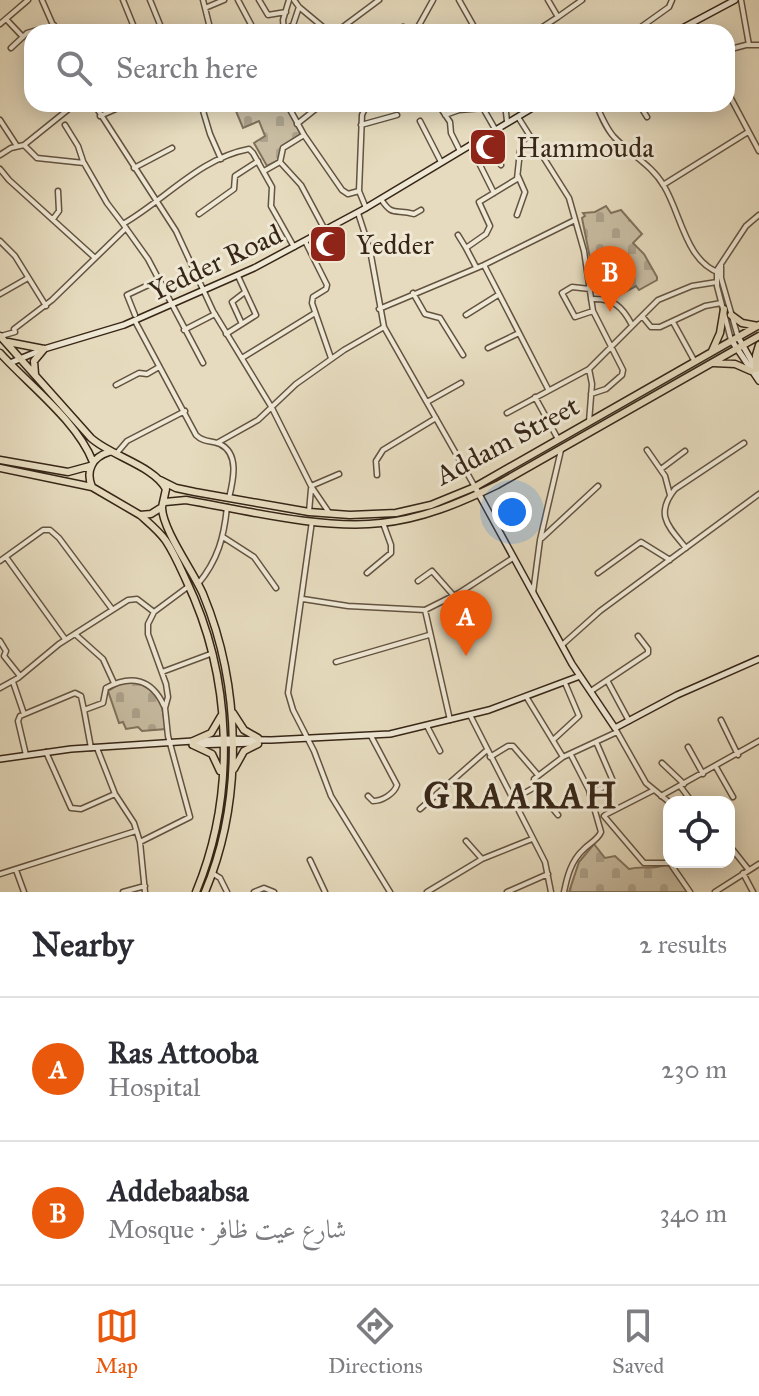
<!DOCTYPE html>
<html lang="en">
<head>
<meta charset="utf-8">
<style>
  :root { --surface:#fff; --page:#f2f2f3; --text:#2b2b33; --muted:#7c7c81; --line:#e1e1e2; --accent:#ea580c }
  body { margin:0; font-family:"IM FELL Great Primer",Amiri,serif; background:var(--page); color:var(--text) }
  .controls { position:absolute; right:24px; bottom:24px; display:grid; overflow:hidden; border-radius:16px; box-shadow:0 4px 20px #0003 }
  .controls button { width:72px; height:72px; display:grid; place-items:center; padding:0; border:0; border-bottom:2px solid var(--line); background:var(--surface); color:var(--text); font:40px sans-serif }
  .you { position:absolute; left:512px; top:512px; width:28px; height:28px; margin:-20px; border:6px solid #fff; border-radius:50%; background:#1a73e8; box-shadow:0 0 0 12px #1a73e833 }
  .badge { display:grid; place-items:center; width:52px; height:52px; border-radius:50%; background:var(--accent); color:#fff; font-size:26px; font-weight:700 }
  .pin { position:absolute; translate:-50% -66px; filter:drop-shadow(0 2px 4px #0008) }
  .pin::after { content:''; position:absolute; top:42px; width:28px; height:24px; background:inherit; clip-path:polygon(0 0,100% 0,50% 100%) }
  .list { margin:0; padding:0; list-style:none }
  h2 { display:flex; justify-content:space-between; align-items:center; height:104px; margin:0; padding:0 32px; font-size:34px }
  h2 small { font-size:26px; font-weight:400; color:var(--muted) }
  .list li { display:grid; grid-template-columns:52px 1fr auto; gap:24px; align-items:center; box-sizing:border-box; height:144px; padding:0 32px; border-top:2px solid var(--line) }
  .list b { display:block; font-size:30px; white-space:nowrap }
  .list p { margin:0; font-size:26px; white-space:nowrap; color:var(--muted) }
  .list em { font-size:26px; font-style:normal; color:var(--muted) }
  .icon { flex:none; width:44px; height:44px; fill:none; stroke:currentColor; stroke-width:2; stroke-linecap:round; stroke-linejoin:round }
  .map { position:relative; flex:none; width:759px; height:892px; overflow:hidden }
  .search { position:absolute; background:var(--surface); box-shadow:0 4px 20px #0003; left:24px; right:24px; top:24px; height:88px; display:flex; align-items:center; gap:20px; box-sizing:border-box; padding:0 28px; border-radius:24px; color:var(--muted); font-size:30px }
  .sheet { height:392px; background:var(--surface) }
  nav { display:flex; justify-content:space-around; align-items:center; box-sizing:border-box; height:112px; border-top:2px solid var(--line); background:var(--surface); font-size:22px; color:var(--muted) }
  nav a { display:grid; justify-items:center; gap:4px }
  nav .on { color:var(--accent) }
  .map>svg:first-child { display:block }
  .cemetery { fill:url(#cemetery-stones); stroke:#80715c; stroke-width:2 }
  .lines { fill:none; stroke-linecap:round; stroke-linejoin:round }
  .street-casing { stroke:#635341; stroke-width:7 }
  .secondary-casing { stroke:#372617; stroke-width:8 }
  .primary-casing { stroke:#372617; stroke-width:9 }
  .street { stroke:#efe8d5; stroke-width:4 }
  .secondary { stroke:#efe8d5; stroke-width:5 }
  .primary { stroke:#e6dbbe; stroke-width:6 }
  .labels { text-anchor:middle; stroke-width:6; stroke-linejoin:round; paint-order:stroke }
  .poi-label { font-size:28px; fill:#372617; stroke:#efe8d5; text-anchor:start }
  .street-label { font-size:28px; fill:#372617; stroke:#efe8d5 }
  .district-label { font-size:36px; font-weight:bold; letter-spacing:2px; fill:#372617; stroke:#efe8d5 }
</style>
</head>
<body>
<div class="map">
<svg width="759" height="892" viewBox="0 0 759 892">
  <defs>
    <pattern id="cemetery-stones" width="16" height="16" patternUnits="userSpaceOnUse" patternTransform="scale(2)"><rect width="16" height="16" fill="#c8bca2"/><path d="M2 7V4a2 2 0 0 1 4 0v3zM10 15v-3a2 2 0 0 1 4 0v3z" fill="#aca18b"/></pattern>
  </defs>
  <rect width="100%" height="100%" fill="#e6dbbe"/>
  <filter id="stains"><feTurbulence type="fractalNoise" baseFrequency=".0025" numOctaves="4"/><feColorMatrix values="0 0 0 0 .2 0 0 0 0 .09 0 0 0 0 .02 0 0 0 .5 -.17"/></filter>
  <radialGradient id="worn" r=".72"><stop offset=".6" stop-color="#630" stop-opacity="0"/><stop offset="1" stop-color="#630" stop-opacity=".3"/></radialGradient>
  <path class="cemetery" d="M233,104H286L301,135L284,147L279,160L267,166L254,143L265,136L259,121L243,128Z
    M606,206L611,213L621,210L642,234L633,243L644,254L657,277V280L639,290L636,286L616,297L597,293L582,218L585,216L583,213L595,212Z
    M123,682H146L160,696L166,729L142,731L138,727L126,729L123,722L119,723L108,691Z
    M594,844L605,858L615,856L629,869C645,865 650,871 668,864L688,892H569L579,862Z"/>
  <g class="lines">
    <g class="street-casing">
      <path id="street" d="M42,0L56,32
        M123,0L136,32
        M150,0L163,32
        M203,0L211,32
        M238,0L255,32
        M259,0L268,15L286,12
        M294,0L299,7L329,32
        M459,0L477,32
        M548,0L558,17L582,0
        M741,0L749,45
        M205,8L224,0
        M6,19L23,37
        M0,24L28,0
        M418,27L433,0
        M284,31L283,20L289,0
        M282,32L293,25L299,7
        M336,32L379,0
        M397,32L403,27
        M535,32L558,17
        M634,32L669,7L672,0
        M11,48L27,33L54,25
        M727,50L746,45H759
        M727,91L759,151
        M75,104L24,145L37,158L84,163L107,203L123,224
        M94,104L176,231L213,311L272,408L311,486L330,514
        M201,104L210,134L221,159
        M287,104L304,135L342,190L348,194L359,191L366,208
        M438,104L450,122L451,133L460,151
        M505,104L507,121
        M596,104C601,116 606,128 614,137C630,154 652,165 664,186C681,214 686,262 720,273
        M639,104L647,117
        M445,115L459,110L483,108L495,129
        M100,116L127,104
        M518,117L569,198L584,251L593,311L623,370L622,375L606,389L591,394
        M0,120L17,146
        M420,121L441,162
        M297,124L322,104
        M65,125L78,146L83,161
        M361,125L397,115
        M486,135L501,165
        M470,145L494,193
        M0,155L11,148L24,145
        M280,162L283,148L304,135
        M134,168L172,148
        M0,169L9,180L94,257
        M264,171L280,162L301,185L325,230
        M663,185L748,132
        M359,191L362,115L367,104
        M381,199C393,218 396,208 414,214L421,210
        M358,213L370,250L384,327L475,487
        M199,214L234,189L235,176L258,161
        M517,215L525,192L518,176
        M53,219L59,211L58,191
        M458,235L466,248
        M0,241L15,256L46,306
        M305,241L327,285L326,289L313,297L312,303L331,358
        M721,264V278L738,337
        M484,265L548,389
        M476,267L466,248L486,234L490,226L479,202L517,179L520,151L532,140
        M590,289L572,287L562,293L575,317L593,311
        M413,293L425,314L440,318L463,355
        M0,294L28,278
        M591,299C613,298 622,306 632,325
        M379,309L484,265L575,220
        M135,315L127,295L159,280
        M466,315L498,295
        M642,316L651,327H660L705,306L721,303
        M135,321L196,435C204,443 211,440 220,444C240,454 233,481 229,498
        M673,322L695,362
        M242,324L232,302L245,292
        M184,330L215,314
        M226,334L256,315L238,276
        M1,336L15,332L14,329L52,300L126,228
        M731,340L717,286V270L746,226L759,215
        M488,348L519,333
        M242,358L315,313
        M203,363L148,259L123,224C165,200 200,158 249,149L253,153L272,187L271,206L294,247
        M589,369L592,384L589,422
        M116,385L139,373L147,374L159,367
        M535,397L558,439
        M427,402L461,383
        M507,413L589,369L658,300L692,286L717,282
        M217,443L258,420L296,384L344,350L384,327
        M647,450L665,476L670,495
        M116,454L127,441L185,411
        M661,469L685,451
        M377,475L376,461L383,450L436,418
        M311,486L339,474
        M309,512L311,489
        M312,521L288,693L293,710L314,751L331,796L390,892
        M223,537L254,557L276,588
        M542,538L598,486
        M686,548C669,527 654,515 675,489L744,443
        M6,557L65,639
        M0,561L43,530H50L59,538L112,609
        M367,573L391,553V545L383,523
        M598,573L641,542L670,560
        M418,581L432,571L454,596
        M198,584C218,560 224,537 227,507
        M533,593L540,540L561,450
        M303,599L348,606L425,610L459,593L513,558
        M425,610L450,720
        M75,634L103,659L114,683
        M0,641L6,651L4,656L20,676
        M562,645L600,611L759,494
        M336,662L429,635
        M162,672L213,653
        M13,682L24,714
        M608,682L629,721
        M0,688L18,678L59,644L128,600L137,599L154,612L189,586
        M591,691L648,653V649L638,636
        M527,698L563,757
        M470,715L545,862L551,892
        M721,720L738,755
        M427,726L440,751
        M616,730L646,783L669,802
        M553,740L579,716L565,683
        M688,747L703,774
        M91,748L84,710L103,703L106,688C131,674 152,679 164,706
        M97,748L115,794L134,823L140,842L145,892
        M46,752L71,808L81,809L115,794
        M26,755L18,721L20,716L75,693L81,696L84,710
        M490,757L508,746H513L538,775
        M662,763L684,784
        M716,767L733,797
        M680,786L692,802
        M590,795L613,781L597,744
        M368,796L373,801C382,801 394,794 397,785L371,736
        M661,796L759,741
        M514,799L535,787
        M420,809L487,750
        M558,815L535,787L534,779L563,757L617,732
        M605,815L652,791
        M604,816L644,863H670L690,892
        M466,841L482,859
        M140,842L190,817L168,736L165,708L168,697L166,684L148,634V624L154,612
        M729,845L748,869
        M310,860L325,892
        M16,870L24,892
        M212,873L220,878L227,892
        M743,873L753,892
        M0,874L136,831
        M123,892L145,886
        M254,892L264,888L274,892
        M427,892L482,859L532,839
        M507,892L548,874
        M564,892C567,877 571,861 583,850C589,843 597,841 601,832L589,790L571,755
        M715,892L759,864"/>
    </g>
    <g class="secondary-casing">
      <path id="secondary" d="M675,32L735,0
        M738,337L759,374
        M732,341L759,381
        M10,363L44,349L124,325L254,268L364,209L539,104
        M475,487L572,664L615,728L677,695L759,659
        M192,745L258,743
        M0,759L71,749L224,739L271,740L390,734L489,710L580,676"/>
    </g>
    <g class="primary-casing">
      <path id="primary" d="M731,315L742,323L758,326
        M0,336L91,438C111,456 154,466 166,489L162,507L151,514L140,515L92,487C85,470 93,457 109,452
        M8,342L44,349
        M712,351L720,333L724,309
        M0,353C29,385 77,421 93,462
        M714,363L735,364L751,371
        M756,369V355L759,345
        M35,374L34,361L44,349
        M0,460L68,472L90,466
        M0,468L92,487
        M160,480L176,488L195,492L309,512L350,515L396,513L431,505L475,487L759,325
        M165,502L186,500C243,510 324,530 381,523C422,519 460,503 497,485L759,336
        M162,507C162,529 193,571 203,594C241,686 244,799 205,892
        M140,515C149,523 159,531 166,541C174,553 180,567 186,580C232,676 237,793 196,892
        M233,713L244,730L258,738
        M193,741L211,733L221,716
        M193,745L212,754L220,771
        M234,769L244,751L258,744"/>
    </g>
    <use href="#street" class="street"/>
    <use href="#secondary" class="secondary"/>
    <use href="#primary" class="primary"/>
  </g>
  <defs>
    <g id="mosque-square" transform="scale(2)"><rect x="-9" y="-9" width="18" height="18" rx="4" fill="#8f2418" stroke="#efe8d5"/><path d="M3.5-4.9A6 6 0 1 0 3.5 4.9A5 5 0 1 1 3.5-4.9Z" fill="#fff"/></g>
  </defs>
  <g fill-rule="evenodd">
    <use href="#mosque-square" x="488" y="147"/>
    <use href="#mosque-square" x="328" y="244"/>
  </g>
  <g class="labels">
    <g class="poi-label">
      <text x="516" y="157">Hammouda</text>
      <text x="356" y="254">Yedder</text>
    </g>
    <g class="street-label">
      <text transform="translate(215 262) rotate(-25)" y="10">Yedder Road</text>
      <text transform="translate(507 440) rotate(-28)" y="10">Addam Street</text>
    </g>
    <g class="district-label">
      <text x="521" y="808">GRAARAH</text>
    </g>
  </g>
  <rect width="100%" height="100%" filter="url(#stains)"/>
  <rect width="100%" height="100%" fill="url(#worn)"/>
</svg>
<div class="controls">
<button><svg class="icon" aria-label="locate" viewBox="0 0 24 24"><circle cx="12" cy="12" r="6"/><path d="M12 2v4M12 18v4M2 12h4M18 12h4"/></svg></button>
</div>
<div class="you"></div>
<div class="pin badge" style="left:466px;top:656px">A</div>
<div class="pin badge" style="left:610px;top:312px">B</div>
<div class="search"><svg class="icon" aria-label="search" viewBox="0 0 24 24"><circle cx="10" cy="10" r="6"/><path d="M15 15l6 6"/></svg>Search here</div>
</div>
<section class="sheet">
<h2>Nearby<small>2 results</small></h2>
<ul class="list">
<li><span class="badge">A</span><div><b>Ras Attooba</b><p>Hospital</p></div><em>230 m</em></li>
<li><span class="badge">B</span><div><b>Addebaabsa</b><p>Mosque · شارع عيت ظافر</p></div><em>340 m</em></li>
</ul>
</section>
<nav>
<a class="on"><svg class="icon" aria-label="map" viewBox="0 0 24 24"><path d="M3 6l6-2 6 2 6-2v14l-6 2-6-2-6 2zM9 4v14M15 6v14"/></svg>Map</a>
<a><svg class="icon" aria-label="directions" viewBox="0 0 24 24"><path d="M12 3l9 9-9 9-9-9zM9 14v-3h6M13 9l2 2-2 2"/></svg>Directions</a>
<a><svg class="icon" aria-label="saved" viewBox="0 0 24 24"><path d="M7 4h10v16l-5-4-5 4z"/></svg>Saved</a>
</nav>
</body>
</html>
